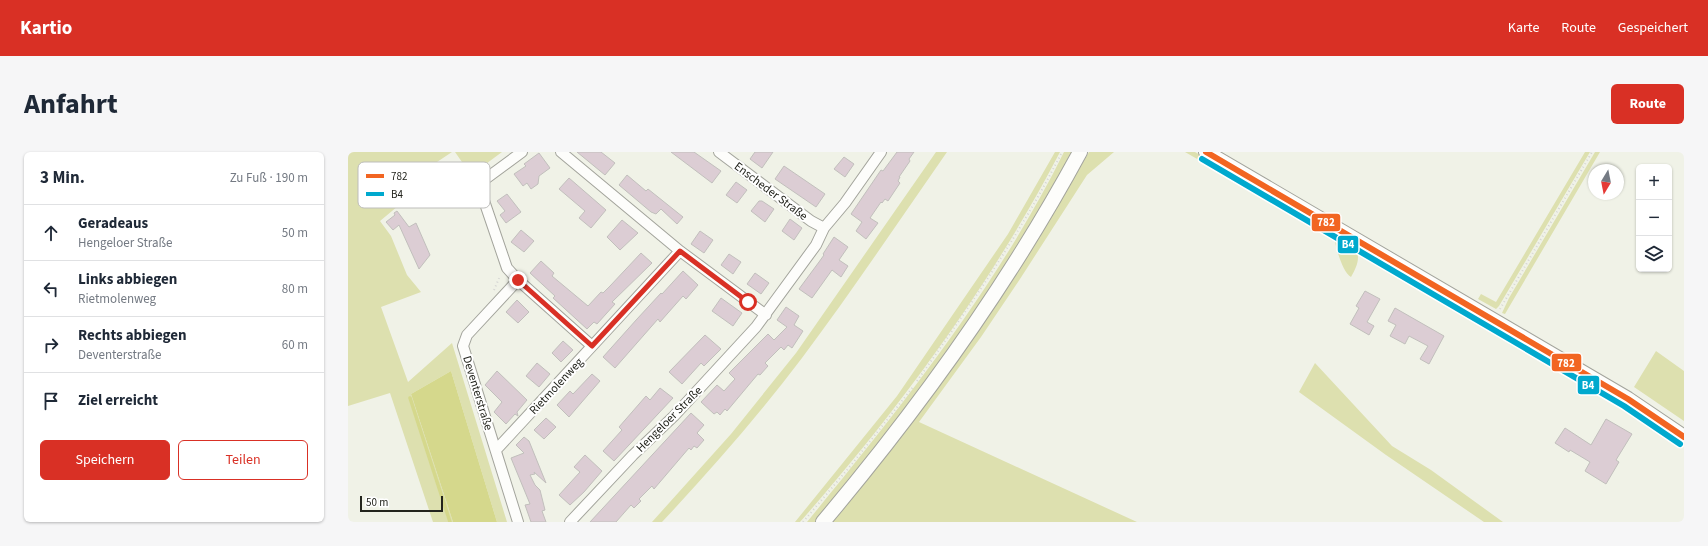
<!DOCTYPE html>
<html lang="de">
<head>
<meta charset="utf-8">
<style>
  :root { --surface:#fff; --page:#f6f6f7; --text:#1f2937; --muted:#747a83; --line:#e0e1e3; --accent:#d93025 }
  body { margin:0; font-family:"Source Sans 3",sans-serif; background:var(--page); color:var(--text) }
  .controls { position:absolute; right:12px; top:12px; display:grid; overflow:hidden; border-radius:6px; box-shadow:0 1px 3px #0004 }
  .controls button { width:36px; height:36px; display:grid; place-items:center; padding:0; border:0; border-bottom:1px solid var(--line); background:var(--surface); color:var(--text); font:20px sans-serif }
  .compass { position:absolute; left:1240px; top:12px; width:36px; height:36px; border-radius:50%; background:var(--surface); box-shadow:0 1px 3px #0004; rotate:190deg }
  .scale { position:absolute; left:12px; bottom:10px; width:83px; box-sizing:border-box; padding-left:4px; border:2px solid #23241d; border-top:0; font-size:11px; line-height:14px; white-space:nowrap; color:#23241d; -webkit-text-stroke:3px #fff; paint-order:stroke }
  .stop { position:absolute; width:12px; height:12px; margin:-9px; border:3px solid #d93025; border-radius:50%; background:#fff }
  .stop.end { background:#d93025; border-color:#fff; box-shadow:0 1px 4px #0008 }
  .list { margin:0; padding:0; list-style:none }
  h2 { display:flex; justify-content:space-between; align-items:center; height:52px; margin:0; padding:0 16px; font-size:17px }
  h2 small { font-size:13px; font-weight:400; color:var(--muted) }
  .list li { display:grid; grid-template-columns:26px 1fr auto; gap:12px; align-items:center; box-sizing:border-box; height:56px; padding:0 16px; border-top:1px solid var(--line) }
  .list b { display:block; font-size:15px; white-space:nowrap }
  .list p { margin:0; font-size:13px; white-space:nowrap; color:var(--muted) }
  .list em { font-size:13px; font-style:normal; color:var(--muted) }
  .actions { display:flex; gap:8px; padding:12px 16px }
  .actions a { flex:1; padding:9px 0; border:1px solid var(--accent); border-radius:6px; text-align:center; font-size:14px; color:var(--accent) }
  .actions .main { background:var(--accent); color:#fff }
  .icon { flex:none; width:22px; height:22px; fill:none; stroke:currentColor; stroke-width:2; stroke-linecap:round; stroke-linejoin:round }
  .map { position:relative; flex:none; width:1336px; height:370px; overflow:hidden; border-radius:6px }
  header { display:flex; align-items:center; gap:24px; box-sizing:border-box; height:56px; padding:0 20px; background:var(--accent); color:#fff }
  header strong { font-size:19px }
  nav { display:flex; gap:22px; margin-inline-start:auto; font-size:14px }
  .intro { display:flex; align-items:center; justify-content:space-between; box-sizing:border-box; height:96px; padding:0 24px }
  h1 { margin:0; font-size:28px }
  .button { padding:10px 18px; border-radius:6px; background:var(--accent); color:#fff; font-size:14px; font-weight:700 }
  main { display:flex; gap:24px; padding:0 24px }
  aside { flex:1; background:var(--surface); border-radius:6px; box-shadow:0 1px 3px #0004 }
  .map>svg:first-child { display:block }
  .green { fill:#dde0af }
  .water { fill:#d5d88c }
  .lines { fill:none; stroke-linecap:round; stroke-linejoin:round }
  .stream { stroke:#d5d88c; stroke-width:3.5 }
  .building { fill:#dccdd4; stroke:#c1bfbc }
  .street-casing { stroke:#a3a49c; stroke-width:12 }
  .secondary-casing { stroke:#a3a49c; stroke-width:16 }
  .path { stroke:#d5d5d3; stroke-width:2; stroke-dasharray:1 3; stroke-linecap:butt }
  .street { stroke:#fdfdfb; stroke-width:10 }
  .secondary { stroke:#fdfdfb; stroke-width:14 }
  .bus-1-casing { stroke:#fff; stroke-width:9 }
  .bus-2-casing { stroke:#fff; stroke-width:9 }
  .bus-1 { stroke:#f26522; stroke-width:6 }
  .bus-2 { stroke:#00a9ce; stroke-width:6 }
  .route { stroke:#d93025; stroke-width:5 }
  .labels { text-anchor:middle; stroke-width:4; stroke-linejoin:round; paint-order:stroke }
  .street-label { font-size:12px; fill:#23241d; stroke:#fff }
  .key { fill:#fff; stroke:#bdbdbb; stroke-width:1 }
  .key-label { font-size:11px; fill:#23241d }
  .line-badge { stroke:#fff; stroke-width:1.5 }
  .badge-label { font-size:11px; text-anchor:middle; font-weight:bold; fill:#fff }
</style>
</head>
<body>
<header>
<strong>Kartio</strong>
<nav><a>Karte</a><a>Route</a><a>Gespeichert</a></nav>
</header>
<div class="intro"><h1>Anfahrt</h1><a class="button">Route</a></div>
<main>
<aside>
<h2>3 Min.<small>Zu Fuß · 190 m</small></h2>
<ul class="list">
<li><svg class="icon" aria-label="ahead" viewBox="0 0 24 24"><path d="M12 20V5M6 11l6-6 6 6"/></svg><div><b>Geradeaus</b><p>Hengeloer Straße</p></div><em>50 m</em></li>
<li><svg class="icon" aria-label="left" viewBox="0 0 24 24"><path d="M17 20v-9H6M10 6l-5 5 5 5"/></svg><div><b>Links abbiegen</b><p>Rietmolenweg</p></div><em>80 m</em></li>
<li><svg class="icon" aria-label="right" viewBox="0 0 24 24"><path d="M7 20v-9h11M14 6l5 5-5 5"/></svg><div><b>Rechts abbiegen</b><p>Deventerstraße</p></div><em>60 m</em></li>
<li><svg class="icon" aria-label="arrive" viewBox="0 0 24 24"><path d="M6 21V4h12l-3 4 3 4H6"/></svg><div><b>Ziel erreicht</b></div></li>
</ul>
<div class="actions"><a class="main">Speichern</a><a>Teilen</a></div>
</aside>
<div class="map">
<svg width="1336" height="370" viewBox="0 0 1336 370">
  <rect width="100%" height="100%" fill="#f0f2e7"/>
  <path class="green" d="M0,0H104L80,16L79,37L50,54L32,69L43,84L59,123L73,140L33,155L60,230L104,191L159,370H149L103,219L63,242L105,370H85L42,241L0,254Z
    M107,0H154L123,23Z
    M588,0H599C551,69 504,139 454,206C411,263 363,318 314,370H304L383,282L448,201Z
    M707,0H712C644,131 550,259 452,370H447L549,244L660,82Z
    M716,0H725L704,41L591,216L468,370H459C554,254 649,135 716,0Z
    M741,0H766L739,23L672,127L633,185L571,270L789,370H483L670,118L702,67Z
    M837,0H847L927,48L1007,94C1013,106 1009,114 1003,125C994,120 988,95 986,85Z
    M1237,0H1242L1151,154L1148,157L1130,147L1133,142L1148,150Z
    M1247,0H1252L1157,162L1154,161L1161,146Z
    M1028,107L1116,157L1113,162L1020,109Z
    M1122,161L1262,243L1263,249L1119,166Z
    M1308,199L1336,219V269L1286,235Z
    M967,211L1044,294L1083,318L1155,370H1136L1038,303L951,240Z
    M1276,252L1318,278L1316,284L1271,254Z"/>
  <path class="water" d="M103,219L149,370H105L63,242Z"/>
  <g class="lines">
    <path class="stream" d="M62,246L102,370"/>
  </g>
  <path class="building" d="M229,0H253L267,11L257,23Z
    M323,0H346L373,19L364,31Z
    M407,0H425L414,16L402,7Z
    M549,0H566L561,7L562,9L551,25H552L550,29L552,31L540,49L537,47L534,51L533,50L522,66L530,71L518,87L508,79L514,70L503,62L533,18L535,19Z
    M191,1L202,16L191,24L190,32L183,37L179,31L175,34L166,22L178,14L176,12Z
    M496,5L506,12L497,25L486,17Z
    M436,14L477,42L468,55L427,27Z
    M279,23L298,39L300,37L335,65L329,72L313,57L308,62L303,60L271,33Z
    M221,26L258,58L243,76L231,66L237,59L211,37Z
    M388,30L399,38L389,51L378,43Z
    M159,42L173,60L158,71L152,63L157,59L149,49Z
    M411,49H414L426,57L417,70L403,59Z
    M49,59L61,75L68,71L82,103L71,117L51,73L45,78L38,70L47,63L46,61Z
    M442,67L454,76L446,88L434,79Z
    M274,68L290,81L272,98L259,85Z
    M173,78L186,89L176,100L163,90Z
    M352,79L365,88L356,101L343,92Z
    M486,85L500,95L491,108L500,114L493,125L484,118L464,146L451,137L471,110L476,103L475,102Z
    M293,101L304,111L264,150L267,152L249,172L246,170L239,177L205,146L207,144L182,121L193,109L206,121L204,124L240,154L253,140L255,141L262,134Z
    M381,102L393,110L385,122L373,113Z
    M335,119L350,133L338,147L335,144L312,170L310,167L267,216L255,205L289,167L313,141L314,142Z
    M407,121L421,131L413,142L399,132Z
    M1017,139L1032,147L1019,170L1026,174L1021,183L1002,172L1011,156L1008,154Z
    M373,146L394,161L385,174L364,159Z
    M169,148L181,160L170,171L158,160Z
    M438,155L451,164L446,173L455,179L444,196L440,193L436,198L433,195L417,211L420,214L412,223L410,222L379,259L377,257L372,263L369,260L366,262L353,250L369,233L376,239L387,227L381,221L420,182L426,188L439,175L429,168Z
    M1047,156L1096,184L1081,212L1072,207L1080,194L1061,184L1057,192L1042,184L1048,173L1040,169Z
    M357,183L373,197L356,214L353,211L334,232L321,220Z
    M215,189L225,198L213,210L204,201Z
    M189,211L202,222L191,235L178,224Z
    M149,219L179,248L169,260L170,264L167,262L158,272L146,260L154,250L137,233Z
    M244,222L252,229L221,265L209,253L222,239L225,242Z
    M312,236L325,246L266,309L255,299L274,278L271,275L298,244L302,248Z
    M343,261L356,273L349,281L356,288L349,296L346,294L343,298L341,296L306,337L304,334L291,347L293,349L286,356L283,353L268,370H242Z
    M198,266L208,275L196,287L186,278Z
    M1258,267L1284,282L1268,308L1271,310L1258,332L1237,319L1242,310L1222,298L1221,300L1207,291L1217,276L1243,293Z
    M176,285L181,289L198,331L186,320L187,322L182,323L187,333L192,338L197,358L194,359L198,370H183L177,353L182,352L163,306L176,301L168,293Z
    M237,303L254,319L236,340L222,353L211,343L232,320L226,315Z"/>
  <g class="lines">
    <g class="street-casing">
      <path id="street" d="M213,0L332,99L418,163
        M371,0L463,69L476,76
        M170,128L244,194
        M148,298L332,99
        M170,370L115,194L119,183L170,128L159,116L132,37L136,28L174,0
        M222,370L285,303L326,264L408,175L468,93L476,76L497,51L533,0"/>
    </g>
    <g class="secondary-casing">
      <path id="secondary" d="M858,0L1280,247L1336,285
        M475,370C572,255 660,133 732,0"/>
    </g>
    <path class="path" d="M121,36L122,27L126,23
      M146,138L152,124
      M1152,157L1244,0
      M569,229C621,155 673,81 714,0
      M455,370L504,312L565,235"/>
    <use href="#street" class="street"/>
    <use href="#secondary" class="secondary"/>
    <g class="bus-1-casing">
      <path id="bus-1" d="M858,0L1280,247L1336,285"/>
    </g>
    <g class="bus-2-casing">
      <path id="bus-2" d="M854,7L1276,254L1332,292"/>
    </g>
    <use href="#bus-1" class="bus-1"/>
    <use href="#bus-2" class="bus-2"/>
  </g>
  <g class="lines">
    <path class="route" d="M170,128L244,194L332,99L400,150"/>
  </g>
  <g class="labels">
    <g class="street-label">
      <text transform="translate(423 39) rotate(37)" y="4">Enscheder Straße</text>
      <text transform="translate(208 234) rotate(-47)" y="4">Rietmolenweg</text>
      <text transform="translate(130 241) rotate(73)" y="4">Deventerstraße</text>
      <text transform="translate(321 267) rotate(-45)" y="4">Hengeloer Straße</text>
    </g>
  </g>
  <rect x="10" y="10" width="132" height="46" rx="6" class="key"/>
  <rect x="18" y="22" width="18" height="4" fill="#f26522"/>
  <rect x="18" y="40" width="18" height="4" fill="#00a9ce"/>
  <g class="key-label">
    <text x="43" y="28">782</text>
    <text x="43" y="46">B4</text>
  </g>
  <g class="line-badge">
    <rect x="963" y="61" width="30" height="19" rx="4" fill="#f26522"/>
    <rect x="989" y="83" width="22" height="19" rx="4" fill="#00a9ce"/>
    <rect x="1203" y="201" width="31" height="19" rx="4" fill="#f26522"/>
    <rect x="1229" y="223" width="23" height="20" rx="4" fill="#00a9ce"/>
  </g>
  <g class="badge-label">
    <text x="978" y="74">782</text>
    <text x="1000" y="96">B4</text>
    <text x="1218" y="215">782</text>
    <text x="1240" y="237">B4</text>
  </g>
</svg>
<div class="controls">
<button>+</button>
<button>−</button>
<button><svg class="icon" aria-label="layers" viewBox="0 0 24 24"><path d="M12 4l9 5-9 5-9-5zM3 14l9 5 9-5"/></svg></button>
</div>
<svg class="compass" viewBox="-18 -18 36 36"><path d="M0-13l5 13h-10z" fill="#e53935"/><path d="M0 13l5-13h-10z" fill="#747a83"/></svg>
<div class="scale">50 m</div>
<div class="stop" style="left:400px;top:150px"></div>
<div class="stop end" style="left:170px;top:128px"></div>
</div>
</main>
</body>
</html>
